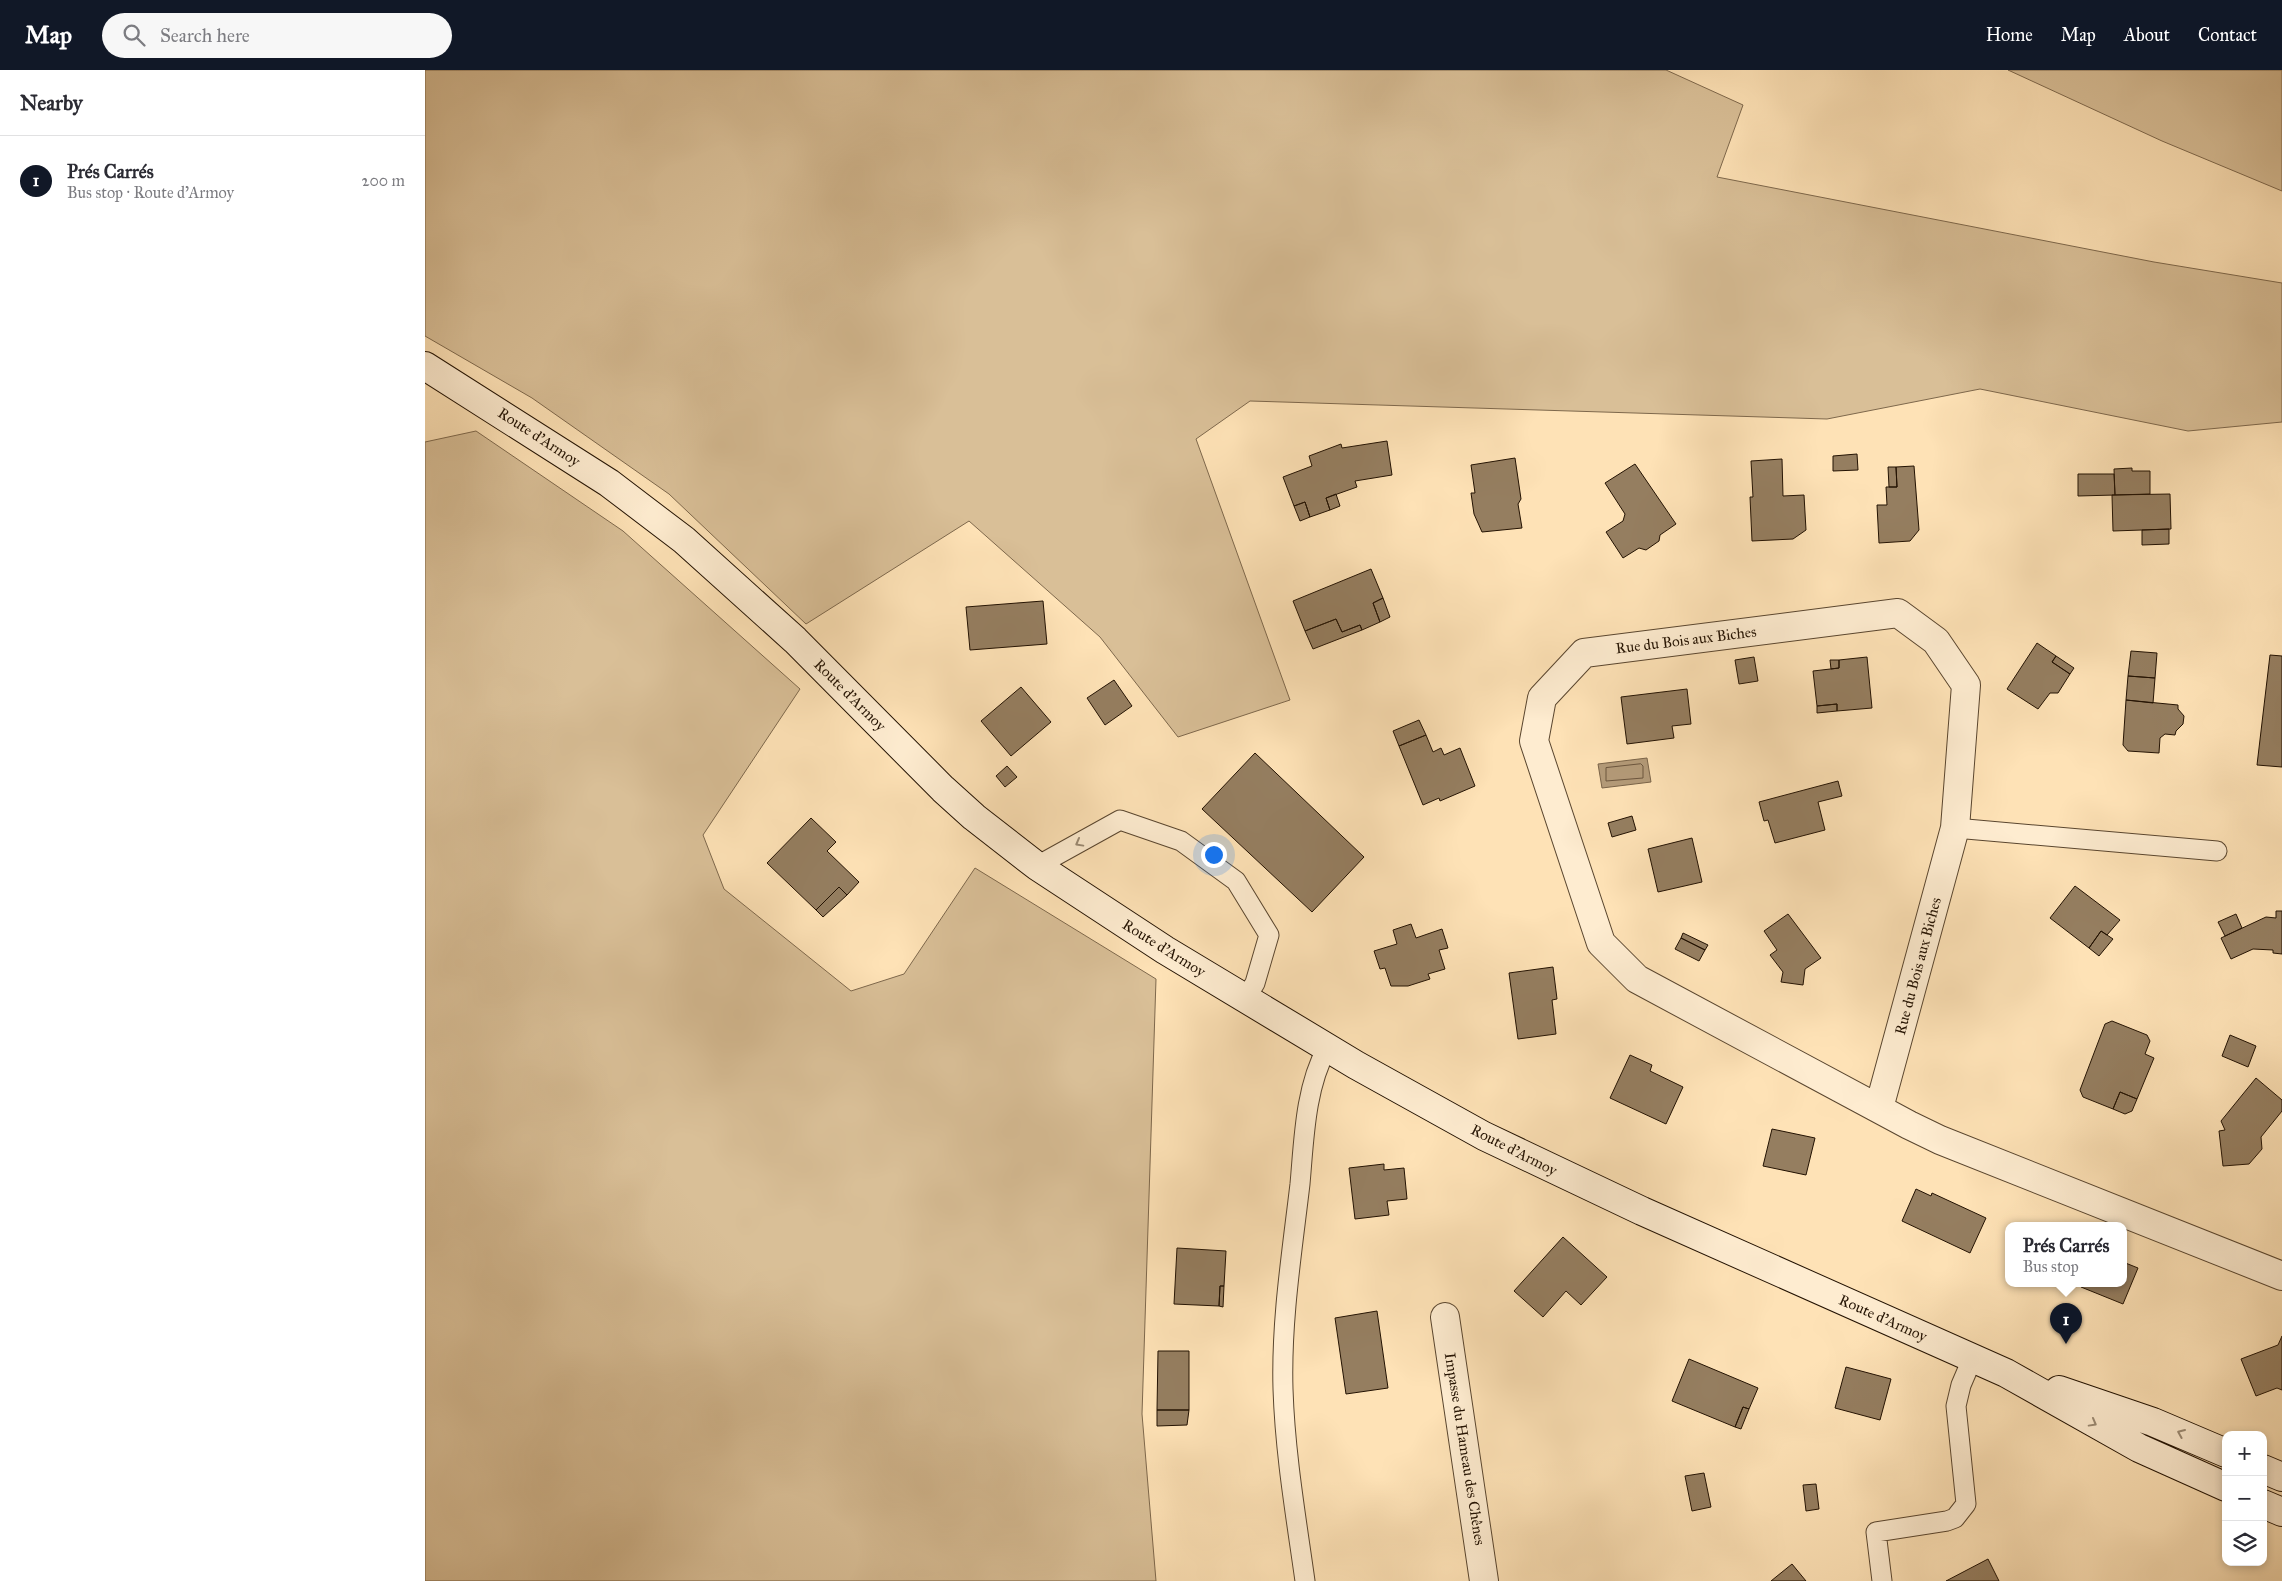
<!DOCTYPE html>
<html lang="en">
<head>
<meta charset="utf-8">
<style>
  :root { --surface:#fff; --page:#f7f7f7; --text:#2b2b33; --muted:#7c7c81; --line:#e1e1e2; --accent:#111827 }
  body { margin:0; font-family:"IM FELL Great Primer",serif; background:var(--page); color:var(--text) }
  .controls { position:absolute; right:15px; bottom:15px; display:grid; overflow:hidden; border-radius:10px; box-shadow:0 2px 8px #0003 }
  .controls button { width:45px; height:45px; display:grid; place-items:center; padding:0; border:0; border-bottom:1px solid var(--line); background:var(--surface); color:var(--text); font:25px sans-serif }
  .you { position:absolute; left:788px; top:784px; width:18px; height:18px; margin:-12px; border:4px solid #fff; border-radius:50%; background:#1a73e8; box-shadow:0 0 0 8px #1a73e833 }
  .badge { display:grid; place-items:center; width:32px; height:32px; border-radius:50%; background:var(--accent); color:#fff; font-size:16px; font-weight:700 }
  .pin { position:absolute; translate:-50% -41px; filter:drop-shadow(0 1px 2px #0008) }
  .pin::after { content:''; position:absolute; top:26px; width:18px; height:15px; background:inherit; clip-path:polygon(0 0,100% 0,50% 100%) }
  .popup { position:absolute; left:1580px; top:1152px; width:122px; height:65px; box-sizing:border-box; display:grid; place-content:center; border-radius:10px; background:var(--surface); filter:drop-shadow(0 1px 4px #0005); font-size:16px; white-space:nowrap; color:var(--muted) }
  .popup b { font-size:19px; color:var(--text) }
  .popup::after { content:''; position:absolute; left:50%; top:100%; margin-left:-10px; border:10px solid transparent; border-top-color:var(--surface) }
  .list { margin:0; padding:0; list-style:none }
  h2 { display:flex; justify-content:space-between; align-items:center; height:65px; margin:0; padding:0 20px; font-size:21px }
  h2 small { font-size:16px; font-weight:400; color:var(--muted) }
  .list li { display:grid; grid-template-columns:32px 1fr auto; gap:15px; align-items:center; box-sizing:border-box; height:90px; padding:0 20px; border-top:1px solid var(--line) }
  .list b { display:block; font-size:19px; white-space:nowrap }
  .list p { margin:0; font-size:16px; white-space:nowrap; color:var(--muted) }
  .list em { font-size:16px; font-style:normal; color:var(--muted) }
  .icon { flex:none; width:28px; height:28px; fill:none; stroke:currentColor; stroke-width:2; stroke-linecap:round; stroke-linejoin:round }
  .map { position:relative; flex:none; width:1857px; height:1511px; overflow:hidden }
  header { display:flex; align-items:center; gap:30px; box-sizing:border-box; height:70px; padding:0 25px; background:var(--accent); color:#fff }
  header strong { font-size:24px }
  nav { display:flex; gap:28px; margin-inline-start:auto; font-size:18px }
  .search { width:350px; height:45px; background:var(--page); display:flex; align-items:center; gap:12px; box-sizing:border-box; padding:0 18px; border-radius:28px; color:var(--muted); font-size:19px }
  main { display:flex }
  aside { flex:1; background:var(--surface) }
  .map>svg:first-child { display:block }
  .green { fill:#d9bf97; stroke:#7e684c }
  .water { fill:#b49b79; stroke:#7a6449 }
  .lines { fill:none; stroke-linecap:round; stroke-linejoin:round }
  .shore { stroke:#6c563e; stroke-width:1 }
  .building { fill:#957e60; stroke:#231202 }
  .service-casing { stroke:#5a462f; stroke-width:21 }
  .minor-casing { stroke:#5a462f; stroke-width:30 }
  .secondary-casing { stroke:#231202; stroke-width:30 }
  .service { stroke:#feecd0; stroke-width:19 }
  .minor { stroke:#feecd0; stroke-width:28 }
  .secondary { stroke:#feecd0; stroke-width:28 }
  .oneway { stroke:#9b8a73 }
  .labels { text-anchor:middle; stroke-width:4; stroke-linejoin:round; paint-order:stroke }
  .street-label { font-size:15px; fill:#231202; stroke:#feecd0 }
</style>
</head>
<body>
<header>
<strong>Map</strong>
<div class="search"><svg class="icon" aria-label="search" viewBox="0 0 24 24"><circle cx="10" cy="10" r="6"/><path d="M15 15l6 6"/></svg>Search here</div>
<nav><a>Home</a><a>Map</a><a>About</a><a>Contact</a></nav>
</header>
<main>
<aside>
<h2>Nearby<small></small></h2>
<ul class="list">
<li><span class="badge">1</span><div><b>Prés Carrés</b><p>Bus stop · Route d'Armoy</p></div><em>200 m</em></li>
</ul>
</aside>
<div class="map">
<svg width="1857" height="1511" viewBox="0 0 1857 1511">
  <rect width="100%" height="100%" fill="#fee2b6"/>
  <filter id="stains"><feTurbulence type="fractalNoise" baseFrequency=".004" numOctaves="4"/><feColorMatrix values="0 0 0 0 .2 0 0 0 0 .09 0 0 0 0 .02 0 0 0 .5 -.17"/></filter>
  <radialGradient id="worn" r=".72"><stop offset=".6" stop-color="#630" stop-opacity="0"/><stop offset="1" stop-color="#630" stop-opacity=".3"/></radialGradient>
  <path class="green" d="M0,0H1241L1318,35L1292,107L1729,192L1857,213V352L1763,361L1555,319L1402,349L825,331L771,369L865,630L753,667L675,567L544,451L381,554L244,424L107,328L0,266Z
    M1583,0H1857V121L1737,71Z
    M51,361L198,461L375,619L278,765L299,819L426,921L479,904L550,798L731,909L717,1344L731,1511H0V372Z"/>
  <path class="water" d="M1222,688L1226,712L1177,718L1173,694Z"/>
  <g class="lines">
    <path class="shore" d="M1216,694L1218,696V708L1181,711V698Z"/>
  </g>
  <path class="building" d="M962,371L967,405L930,411L932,417L901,428L905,440L885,447L880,432L869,436L858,407L887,396L884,386L916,374L917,378Z
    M1432,384L1433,400L1408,401V386Z
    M1090,388L1096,429L1093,434L1097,458L1057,462L1049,444L1046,423H1050L1046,395Z
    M1357,389L1358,426L1379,425L1381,460L1368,469L1327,471L1325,427H1328L1326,391Z
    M1210,394L1251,454L1235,465L1234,471L1221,480L1214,478L1198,488L1181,462L1198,451L1200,444L1180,413Z
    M1489,396L1494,460L1485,471L1454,473L1452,435H1462L1461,417H1472L1471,397Z
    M1463,397H1471L1472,417H1464Z
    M1707,398V401H1725V424L1690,425L1689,399Z
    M1653,404H1689L1690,425L1653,426Z
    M911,424L915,436L905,440L901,428Z
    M1745,424L1746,459L1688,461L1687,425Z
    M880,432L885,447L875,451L869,436Z
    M1744,459V474L1717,475V460Z
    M946,499L958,528L948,533L955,552L937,560L935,555L917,562L911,549L880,561L868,531Z
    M958,528L965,547L955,552L948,533Z
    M618,531L622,574L545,580L541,537Z
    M911,549L917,562L935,555L937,560L888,579L880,561Z
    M1612,573L1631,586L1627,592L1645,604L1633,623H1625L1613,639L1582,619Z
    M1706,581L1732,583L1730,608L1703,606Z
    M1845,585L1857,586V697L1832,695Z
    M1631,586L1649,598L1645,604L1627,592Z
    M1329,587L1333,611L1314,614L1310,590Z
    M1442,587L1447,638L1412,641V634L1392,636L1388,601L1414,598V590Z
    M1405,590H1414V598L1406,599Z
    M1703,606L1730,608L1728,633L1701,630Z
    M689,610L707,636L680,655L662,628Z
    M596,617L626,652L586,686L556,651Z
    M1262,619L1266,654L1247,656L1249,668L1202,674L1196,627Z
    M1701,630L1753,635V639L1759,646L1758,654L1751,661L1750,665L1740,664L1735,668L1734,683L1703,681L1698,675Z
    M1412,634V641L1392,643V636Z
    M994,650L1001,665L974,676L968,661Z
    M1001,665L1008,682L1016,678L1019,685L1035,678L1050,716L1015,731L1014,728L998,735L974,676Z
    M830,683L939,787L887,842L777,739Z
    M582,696L592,707L580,717L571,706Z
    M1413,711L1417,726L1393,732L1400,760L1350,773L1343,750L1339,751L1334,732Z
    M1207,746L1211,760L1187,767L1183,753Z
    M386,748L411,772L402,781L434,812L422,825L414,817L391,840L342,793Z
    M1267,768L1277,812L1233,822L1223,779Z
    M1650,816L1695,850L1682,865L1676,861L1664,878L1625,848Z
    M414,817L422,825L398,847L391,840Z
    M1851,841H1857V884L1848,883V880L1828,879L1806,889L1796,868L1841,847L1851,848Z
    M1363,844L1396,888L1380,899L1378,915L1356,912L1358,902L1345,885L1352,880L1339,861Z
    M1811,844L1817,858L1800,866L1793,852Z
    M986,854L991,868L1017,859L1023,878L1014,880L1020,899L1003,904L1005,909L983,916H966L960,898L955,899L949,881L972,874L968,860Z
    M1676,861L1688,869L1674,886L1664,878Z
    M1258,863L1283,875L1280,880L1256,868Z
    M1256,868L1280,880L1274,891L1250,879Z
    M1128,897L1132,929L1127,930L1131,964L1093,969L1084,903Z
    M1687,951L1722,965L1725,971L1720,984L1729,988L1712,1029L1695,1022L1688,1039L1658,1027L1655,1020L1680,954Z
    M1805,965L1831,976L1823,997L1797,986Z
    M1205,985L1227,995L1225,1001L1258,1017L1241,1054L1185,1028Z
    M1831,1008L1857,1030V1041L1836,1067L1837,1079L1824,1094L1798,1096L1794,1061L1800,1060L1796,1051Z
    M1695,1022L1712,1029L1707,1041L1700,1044L1688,1039Z
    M1347,1059L1390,1068L1381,1105L1338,1096Z
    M959,1094V1100L979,1098L982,1129L962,1131L964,1145L930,1149L924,1098Z
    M1491,1119L1506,1126L1507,1123L1561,1148L1545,1183L1477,1151Z
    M1138,1167L1182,1207L1156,1235L1141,1221L1118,1247L1089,1221Z
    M752,1178L801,1181L799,1216H795L794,1236L749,1234Z
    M1698,1192L1713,1198L1698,1234L1656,1217L1658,1213H1698Z
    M795,1216H799L798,1237L794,1236Z
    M952,1241L963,1318L921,1324L910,1248Z
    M1857,1266V1320L1852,1318L1831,1326L1816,1289L1853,1275Z
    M733,1281H764V1340H732Z
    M1264,1289L1333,1318L1324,1339L1318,1337L1310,1357L1247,1331Z
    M1421,1297L1466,1309L1455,1350L1410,1338Z
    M1318,1337L1324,1339L1316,1359L1310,1357Z
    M732,1340H764L762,1355L732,1356Z
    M1279,1403L1286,1437L1267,1441L1260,1406Z
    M1391,1414L1394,1439L1381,1441L1378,1415Z
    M1563,1489L1574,1511H1521Z
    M1367,1494L1381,1511H1346Z"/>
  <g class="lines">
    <g class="service-casing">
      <path id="service" d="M1530,758L1792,781
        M612,796L695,750L756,771L811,811L844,865L830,913L821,928
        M880,1511C871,1447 860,1383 858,1319C856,1251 867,1182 875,1114C879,1069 880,1018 902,978
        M1457,1511L1451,1462L1522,1451L1530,1448L1541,1434L1531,1336L1536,1315L1548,1287"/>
    </g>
    <g class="minor-casing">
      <path id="minor" d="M1454,1038L1530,758L1541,615L1511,571L1473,543L1159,583L1117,628L1109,671L1176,873L1212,909L1484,1055L1515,1070L1857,1206
        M1020,1247L1059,1511"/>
    </g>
    <g class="secondary-casing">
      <path id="secondary" d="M0,296L184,413L259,470L370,570L518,719L549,747L612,796L740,880L931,995L1059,1066L1217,1141L1581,1303L1714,1378L1801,1417
        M1634,1320L1728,1352L1801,1383
        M1838,1399L1857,1407
        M1838,1434L1857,1442"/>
    </g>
    <use href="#service" class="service"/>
    <use href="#minor" class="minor"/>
    <use href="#secondary" class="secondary"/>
  </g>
  <defs><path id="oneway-chevron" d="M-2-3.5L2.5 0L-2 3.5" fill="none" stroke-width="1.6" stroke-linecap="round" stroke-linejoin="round" transform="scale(1.25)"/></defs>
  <g class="oneway">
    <use href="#oneway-chevron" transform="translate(654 773) rotate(151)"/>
    <use href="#oneway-chevron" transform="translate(1668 1353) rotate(29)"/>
    <use href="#oneway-chevron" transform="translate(1756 1363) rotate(-157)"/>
  </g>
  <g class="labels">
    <g class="street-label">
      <text transform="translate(114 367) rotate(33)" y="5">Route d'Armoy</text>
      <text transform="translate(1261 570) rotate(-7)" y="5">Rue du Bois aux Biches</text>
      <text transform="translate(425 625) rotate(45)" y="5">Route d'Armoy</text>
      <text transform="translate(739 878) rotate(32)" y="5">Route d'Armoy</text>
      <text transform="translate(1493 896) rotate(-75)" y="5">Rue du Bois aux Biches</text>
      <text transform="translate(1089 1080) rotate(27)" y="5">Route d'Armoy</text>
      <text transform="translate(1458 1248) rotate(24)" y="5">Route d'Armoy</text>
      <text transform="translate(1040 1379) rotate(81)" y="5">Impasse du Hameau des Chênes</text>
    </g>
  </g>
  <rect width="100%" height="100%" filter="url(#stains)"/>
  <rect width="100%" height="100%" fill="url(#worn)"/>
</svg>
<div class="controls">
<button>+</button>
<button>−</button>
<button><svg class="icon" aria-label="layers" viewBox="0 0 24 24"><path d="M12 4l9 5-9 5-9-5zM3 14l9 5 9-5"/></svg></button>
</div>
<div class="you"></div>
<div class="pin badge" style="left:1641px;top:1274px">1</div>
<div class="popup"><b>Prés Carrés</b>Bus stop</div>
</div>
</main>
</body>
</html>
